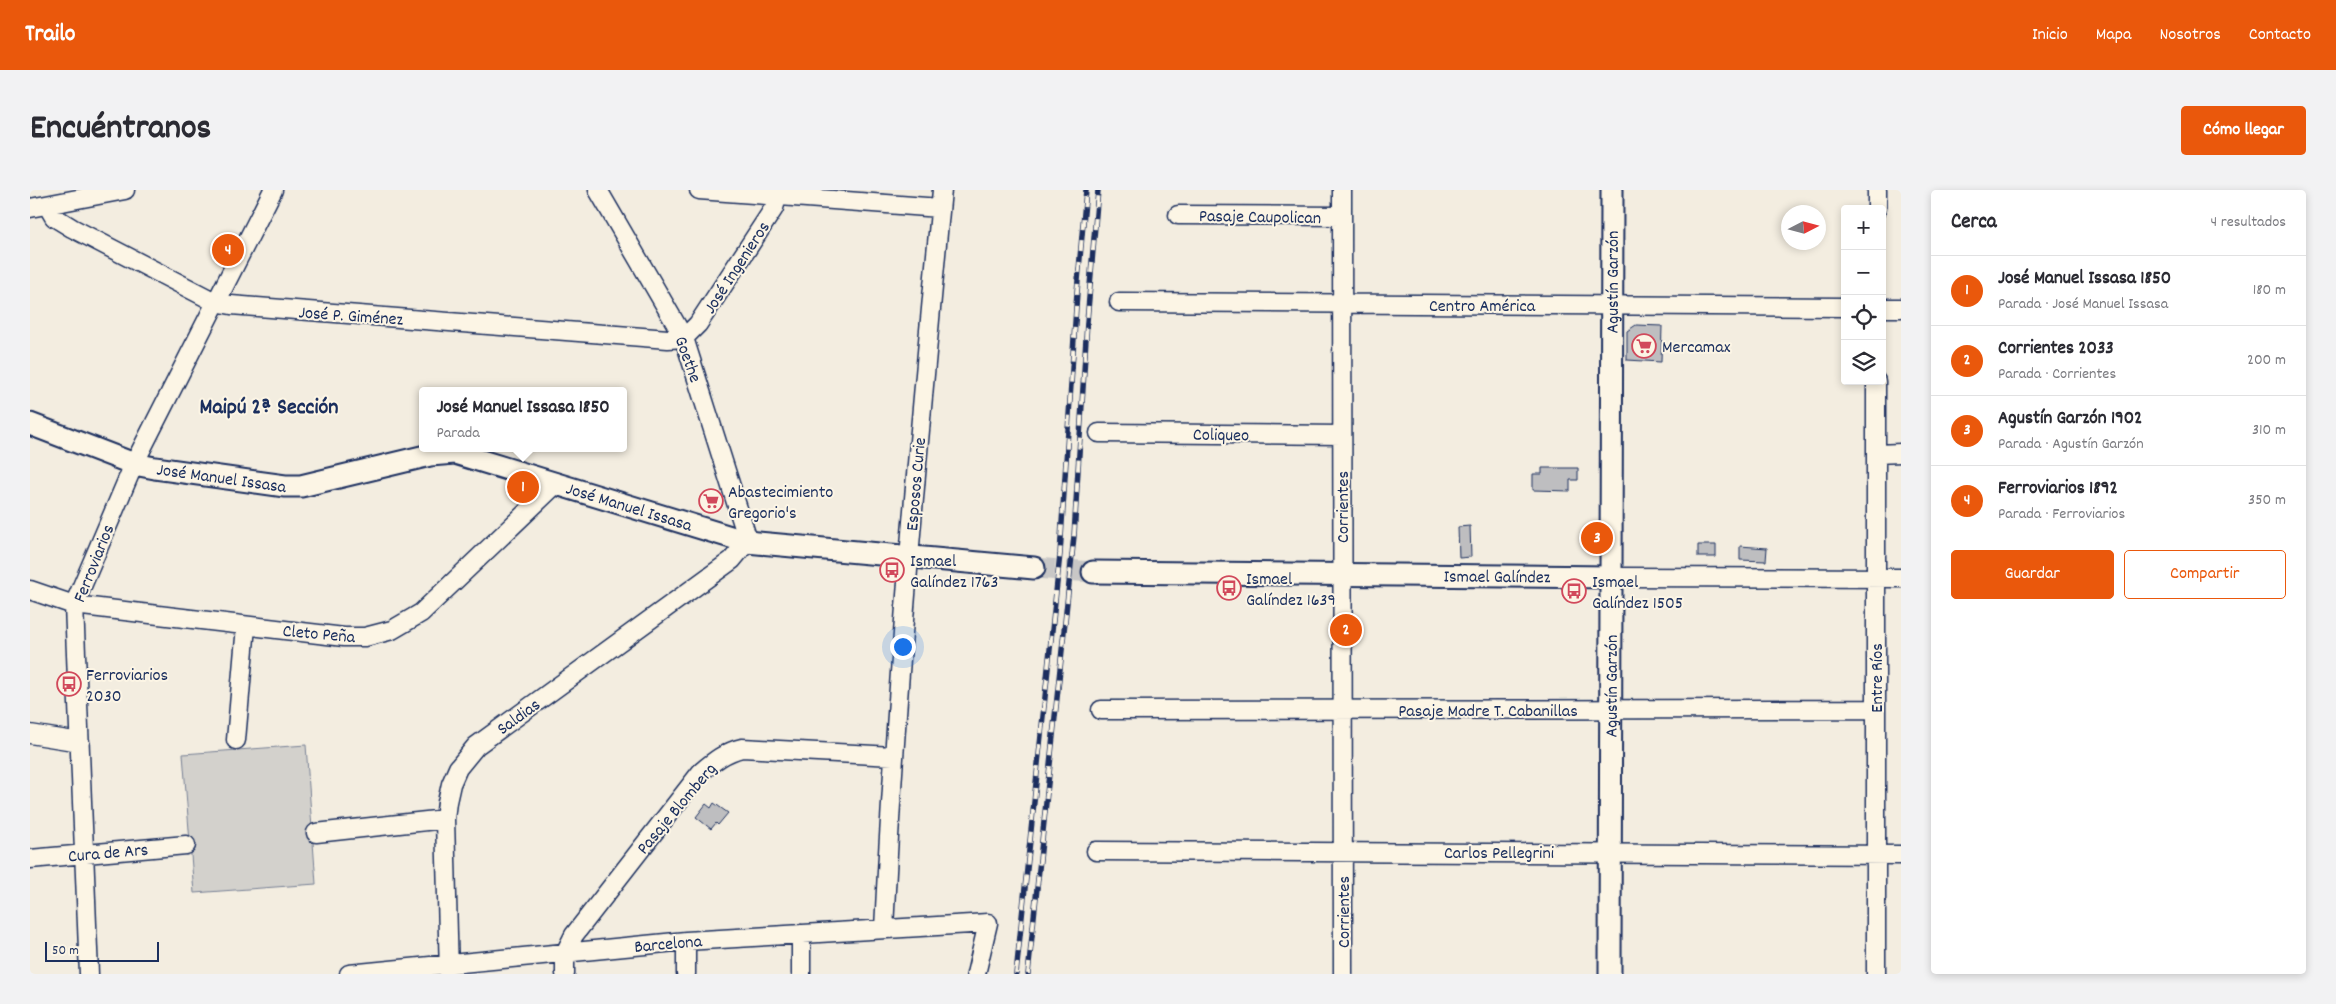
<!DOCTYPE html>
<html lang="es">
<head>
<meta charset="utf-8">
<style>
  :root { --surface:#fff; --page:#f2f2f3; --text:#2b2b33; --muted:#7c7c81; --line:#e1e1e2; --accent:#ea580c }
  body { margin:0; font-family:Dekko,sans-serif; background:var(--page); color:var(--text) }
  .controls { position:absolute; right:15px; top:15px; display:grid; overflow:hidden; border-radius:5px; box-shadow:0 2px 8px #0003 }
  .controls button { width:45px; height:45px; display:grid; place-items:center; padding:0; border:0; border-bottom:1px solid var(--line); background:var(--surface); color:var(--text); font:25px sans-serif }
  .compass { position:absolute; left:1751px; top:15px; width:45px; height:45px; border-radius:50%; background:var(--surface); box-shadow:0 2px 8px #0003; rotate:84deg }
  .scale { position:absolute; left:15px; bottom:12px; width:114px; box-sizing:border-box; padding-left:5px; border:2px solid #1b2f5e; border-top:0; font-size:14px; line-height:18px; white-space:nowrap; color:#1b2f5e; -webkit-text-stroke:4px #fcf5e5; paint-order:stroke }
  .you { position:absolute; left:872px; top:456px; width:18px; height:18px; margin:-12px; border:4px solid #fff; border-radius:50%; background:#1a73e8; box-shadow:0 0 0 8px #1a73e833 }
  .badge { display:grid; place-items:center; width:32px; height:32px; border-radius:50%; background:var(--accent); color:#fff; font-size:16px; font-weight:700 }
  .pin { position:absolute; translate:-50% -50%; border:2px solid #fff; box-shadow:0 1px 5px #0006 }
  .popup { position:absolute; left:389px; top:197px; width:208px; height:65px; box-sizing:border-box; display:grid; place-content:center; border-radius:5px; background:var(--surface); filter:drop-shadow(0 1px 4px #0005); font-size:16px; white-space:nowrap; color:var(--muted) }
  .popup b { font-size:19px; color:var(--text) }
  .popup::after { content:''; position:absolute; left:50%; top:100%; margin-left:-10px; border:10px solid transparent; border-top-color:var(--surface) }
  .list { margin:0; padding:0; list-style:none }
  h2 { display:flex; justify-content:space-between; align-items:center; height:65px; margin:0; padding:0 20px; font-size:21px }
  h2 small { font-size:16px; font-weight:400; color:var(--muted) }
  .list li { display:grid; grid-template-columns:32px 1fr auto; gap:15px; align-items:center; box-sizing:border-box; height:70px; padding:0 20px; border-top:1px solid var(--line) }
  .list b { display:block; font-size:19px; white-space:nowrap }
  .list p { margin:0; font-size:16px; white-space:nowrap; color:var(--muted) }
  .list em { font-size:16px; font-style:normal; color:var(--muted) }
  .actions { display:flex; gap:10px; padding:15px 20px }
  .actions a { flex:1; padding:11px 0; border:1px solid var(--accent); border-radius:5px; text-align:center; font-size:18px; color:var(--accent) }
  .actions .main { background:var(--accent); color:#fff }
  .icon { flex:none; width:28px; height:28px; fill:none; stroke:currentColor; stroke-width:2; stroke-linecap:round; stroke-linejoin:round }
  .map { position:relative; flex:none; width:1871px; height:784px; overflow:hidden; border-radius:5px }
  header { display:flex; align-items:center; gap:30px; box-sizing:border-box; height:70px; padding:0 25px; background:var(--accent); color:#fff }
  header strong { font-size:24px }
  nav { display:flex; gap:28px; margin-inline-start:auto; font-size:18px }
  .intro { display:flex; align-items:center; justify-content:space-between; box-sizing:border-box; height:120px; padding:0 30px }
  h1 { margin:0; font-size:35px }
  .button { padding:12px 22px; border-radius:5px; background:var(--accent); color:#fff; font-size:18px; font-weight:700 }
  main { display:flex; gap:30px; padding:0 30px }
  aside { flex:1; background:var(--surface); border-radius:5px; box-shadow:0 2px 8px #0003 }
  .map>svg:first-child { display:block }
  .green { fill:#d3d1cc; stroke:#778095 }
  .building { fill:#bebec0; stroke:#1b2f5e }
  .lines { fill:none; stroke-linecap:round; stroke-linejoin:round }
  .major-tunnel { stroke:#c8c7c6; stroke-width:21; stroke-dasharray:21 11; stroke-linecap:butt }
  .minor-casing { stroke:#1b2f5e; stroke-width:21 }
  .major-casing { stroke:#1b2f5e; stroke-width:25 }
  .minor { stroke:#fcf5e5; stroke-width:18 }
  .major { stroke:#fcf5e5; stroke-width:21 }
  .rail-casing { stroke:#1b2f5e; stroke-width:5.5 }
  .rail { stroke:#fcf5e5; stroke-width:4; stroke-dasharray:11; stroke-linecap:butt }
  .labels { text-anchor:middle; stroke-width:4; stroke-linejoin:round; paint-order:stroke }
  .street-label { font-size:18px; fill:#1b2f5e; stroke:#fcf5e5 }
  .poi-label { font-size:18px; fill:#1b2f5e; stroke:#fcf5e5; text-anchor:start }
  .district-label { font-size:22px; font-weight:bold; fill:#1b2f5e; stroke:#fcf5e5 }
</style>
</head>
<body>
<header>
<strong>Trailo</strong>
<nav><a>Inicio</a><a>Mapa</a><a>Nosotros</a><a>Contacto</a></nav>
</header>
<div class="intro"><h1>Encuéntranos</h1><a class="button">Cómo llegar</a></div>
<main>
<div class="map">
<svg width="1871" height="784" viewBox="0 0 1871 784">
  <rect width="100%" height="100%" fill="#f3ede0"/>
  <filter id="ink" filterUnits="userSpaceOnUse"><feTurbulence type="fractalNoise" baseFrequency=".02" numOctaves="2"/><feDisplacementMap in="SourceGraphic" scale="10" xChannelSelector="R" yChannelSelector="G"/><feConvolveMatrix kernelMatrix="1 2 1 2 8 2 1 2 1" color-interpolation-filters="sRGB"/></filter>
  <g filter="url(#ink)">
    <path class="green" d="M276,555L286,694L164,703L153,564Z"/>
    <path class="building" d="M1606,135L1632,136L1631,172L1597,170V141Z
      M1512,278H1548V290H1540V301L1503,300V284H1512Z
      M1440,336L1441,367L1429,368L1428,337Z
      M1668,355H1686V367H1668Z
      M1710,356L1737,358L1736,371L1710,370Z
      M684,613L698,623L688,635L686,633L681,639L666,627L676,614L681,618Z"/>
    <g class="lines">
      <path class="major-tunnel" d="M1004,378L1063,382"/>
      <g class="minor-casing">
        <path id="minor" d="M669,0L910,18
          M1312,0L1313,784
          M17,15L24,27L42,38L185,112L201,115L638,149L654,148L668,134L744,18L749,0
          M0,18L95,0
          M1847,19V0
          M1148,25L1312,26
          M1089,112L1815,117
          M1852,118H1871
          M1069,243L1312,245
          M1846,264L1871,263
          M1581,387L1871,388
          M0,400L44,415L314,447H335L362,440L391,423L525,295
          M1071,520L1846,519
          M0,544L50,552
          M206,550L216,436
          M286,643L415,629
          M1066,661L1871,665
          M0,669L156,655
          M854,739C866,492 889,246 912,0
          M771,744V784
          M59,784L44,415L104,274L243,0
          M319,784L656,751L958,733L946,784
          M419,784L415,629L417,612L421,594L428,578L446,556L702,370L717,352L716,344L654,148L568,0
          M535,784V763L544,745L671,582C684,571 695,562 712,558L863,566
          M656,784V751
          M1846,784V191"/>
      </g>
      <g class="major-casing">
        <g id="major">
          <path id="s1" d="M0,234L104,274L125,278L255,296H271L400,265L425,263L717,352L1004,378"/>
          <path id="s2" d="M1063,382L1581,387"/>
          <path id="s3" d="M1580,784L1582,0"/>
        </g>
      </g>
      <use href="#minor" class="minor"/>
      <use href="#major" class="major"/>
      <g class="rail-casing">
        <path id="rail" d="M986,784L1030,364L1047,102L1056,0
          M998,784L1044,346L1057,132L1068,0"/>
      </g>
      <use href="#rail" class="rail"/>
    </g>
  </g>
  <defs>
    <g id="supermarket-ring" transform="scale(1.25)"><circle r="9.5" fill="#fcf5e5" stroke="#d1495b" stroke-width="1.5"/><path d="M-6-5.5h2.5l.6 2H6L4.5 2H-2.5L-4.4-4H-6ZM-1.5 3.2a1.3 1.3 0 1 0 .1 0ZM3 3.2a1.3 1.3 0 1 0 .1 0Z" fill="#d1495b"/></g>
    <g id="bus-ring" transform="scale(1.25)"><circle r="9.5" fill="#fcf5e5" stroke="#d1495b" stroke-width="1.5"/><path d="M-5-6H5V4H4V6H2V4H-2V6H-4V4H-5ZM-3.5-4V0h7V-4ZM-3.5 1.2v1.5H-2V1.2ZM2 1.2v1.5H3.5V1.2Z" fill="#d1495b"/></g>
  </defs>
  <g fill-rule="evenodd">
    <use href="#supermarket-ring" x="1614" y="156"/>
    <use href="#supermarket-ring" x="681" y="311"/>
    <use href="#bus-ring" x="862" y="380"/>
    <use href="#bus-ring" x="1199" y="398"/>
    <use href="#bus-ring" x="1544" y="401"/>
    <use href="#bus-ring" x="39" y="494"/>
  </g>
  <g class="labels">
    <g class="street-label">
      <text transform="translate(1230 26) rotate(1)" y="6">Pasaje Caupolican</text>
      <text transform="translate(706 77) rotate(-57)" y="6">José Ingenieros</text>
      <text dy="6" stroke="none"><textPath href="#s3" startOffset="692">Agustín Garzón</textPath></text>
      <text x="1452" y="121">Centro América</text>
      <text transform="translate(321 125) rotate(4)" y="6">José P. Giménez</text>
      <text transform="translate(659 169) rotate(70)" y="6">Goethe</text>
      <text transform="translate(1191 244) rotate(1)" y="6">Coliqueo</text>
      <text dy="6" stroke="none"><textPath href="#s1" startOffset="200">José Manuel Issasa</textPath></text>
      <text transform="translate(885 294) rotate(-85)" y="6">Esposos Curie</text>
      <text dy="6" stroke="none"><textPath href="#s1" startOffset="620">José Manuel Issasa</textPath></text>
      <text transform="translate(1312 317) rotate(-90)" y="6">Corrientes</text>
      <text transform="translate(63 373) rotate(-68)" y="6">Ferroviarios</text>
      <text dy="6" stroke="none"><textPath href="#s2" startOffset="404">Ismael Galíndez</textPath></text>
      <text transform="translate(289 443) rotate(5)" y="6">Cleto Peña</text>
      <text transform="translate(1846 488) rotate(-90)" y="6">Entre Ríos</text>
      <text dy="6" stroke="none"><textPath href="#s3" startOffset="288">Agustín Garzón</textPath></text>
      <text x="1458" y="526">Pasaje Madre T. Cabanillas</text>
      <text transform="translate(488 526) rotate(-36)" y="6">Saldias</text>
      <text transform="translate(646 618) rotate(-50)" y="6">Pasaje Blomberg</text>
      <text transform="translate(78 662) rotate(-5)" y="6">Cura de Ars</text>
      <text x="1469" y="668">Carlos Pellegrini</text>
      <text transform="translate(1313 722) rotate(-90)" y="6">Corrientes</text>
      <text transform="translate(638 753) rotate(-5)" y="6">Barcelona</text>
    </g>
    <g class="poi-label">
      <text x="1632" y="162">Mercamax</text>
      <text x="698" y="307">Abastecimiento<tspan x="698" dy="21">Gregorio's</tspan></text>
      <text x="880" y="376">Ismael<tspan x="880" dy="21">Galíndez 1763</tspan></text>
      <text x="1216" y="394">Ismael<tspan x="1216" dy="21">Galíndez 1639</tspan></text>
      <text x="1562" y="397">Ismael<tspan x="1562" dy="21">Galíndez 1505</tspan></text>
      <text x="56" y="490">Ferroviarios<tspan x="56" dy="21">2030</tspan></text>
    </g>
    <g class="district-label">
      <text x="239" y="223">Maipú 2ª Sección</text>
    </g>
  </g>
</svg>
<div class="controls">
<button>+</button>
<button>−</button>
<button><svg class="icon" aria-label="locate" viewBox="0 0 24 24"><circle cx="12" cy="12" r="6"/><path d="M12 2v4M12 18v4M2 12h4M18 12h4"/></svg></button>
<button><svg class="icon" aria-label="layers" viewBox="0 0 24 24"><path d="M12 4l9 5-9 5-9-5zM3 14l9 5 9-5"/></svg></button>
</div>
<svg class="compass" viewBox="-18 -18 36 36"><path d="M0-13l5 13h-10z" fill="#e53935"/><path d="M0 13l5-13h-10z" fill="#7c7c81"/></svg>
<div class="scale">50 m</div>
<div class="you"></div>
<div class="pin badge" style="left:493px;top:297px">1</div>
<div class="popup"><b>José Manuel Issasa 1850</b>Parada</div>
<div class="pin badge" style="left:1316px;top:440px">2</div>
<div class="pin badge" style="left:1567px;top:348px">3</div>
<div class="pin badge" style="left:198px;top:60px">4</div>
</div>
<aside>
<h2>Cerca<small>4 resultados</small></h2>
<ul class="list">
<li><span class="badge">1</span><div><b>José Manuel Issasa 1850</b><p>Parada · José Manuel Issasa</p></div><em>180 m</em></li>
<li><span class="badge">2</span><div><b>Corrientes 2033</b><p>Parada · Corrientes</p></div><em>200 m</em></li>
<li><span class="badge">3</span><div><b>Agustín Garzón 1902</b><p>Parada · Agustín Garzón</p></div><em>310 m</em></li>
<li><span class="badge">4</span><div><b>Ferroviarios 1892</b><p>Parada · Ferroviarios</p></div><em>350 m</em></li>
</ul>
<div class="actions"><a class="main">Guardar</a><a>Compartir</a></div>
</aside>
</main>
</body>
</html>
